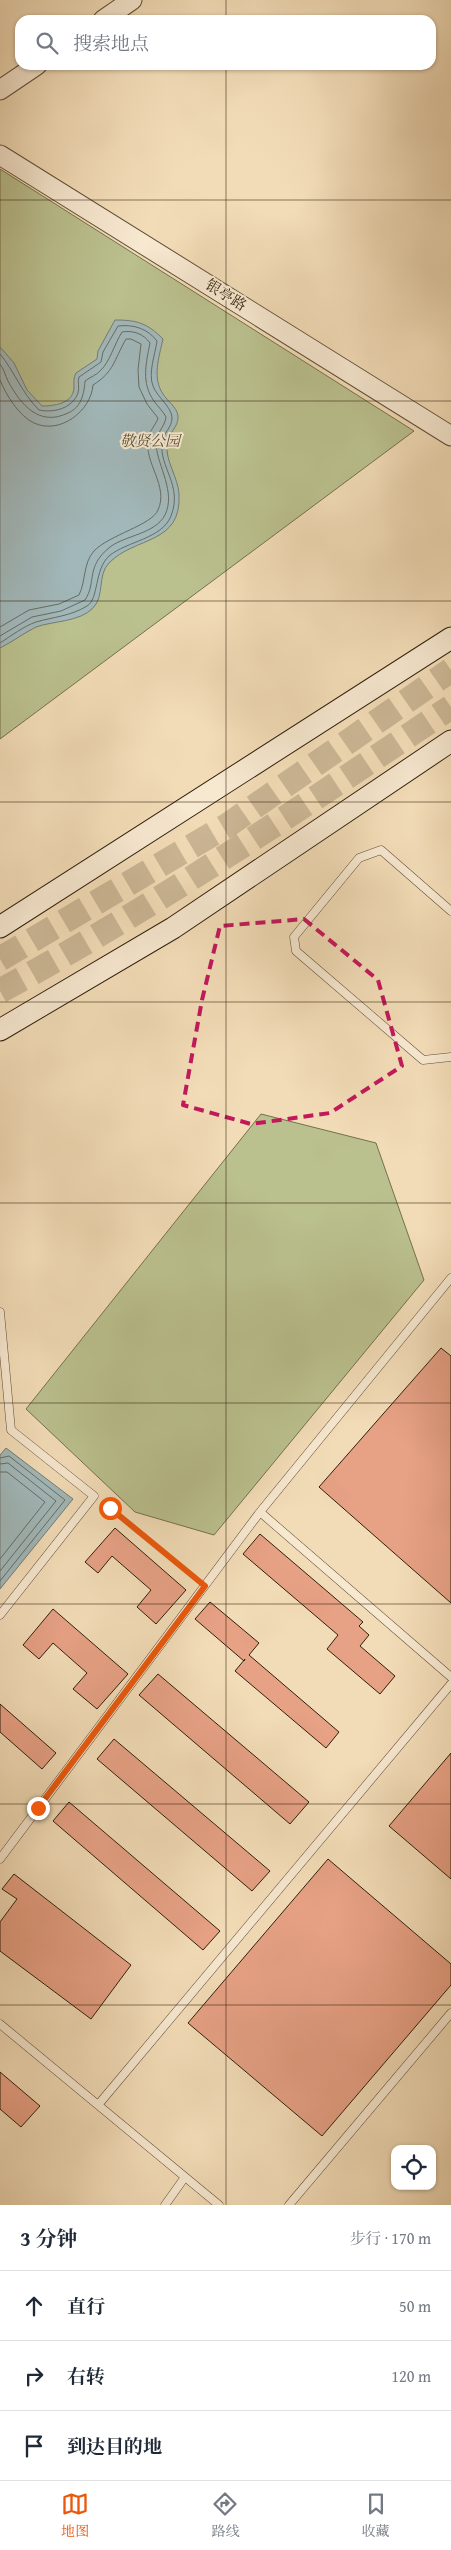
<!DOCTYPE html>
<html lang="zh">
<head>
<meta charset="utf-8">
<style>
  :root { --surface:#fff; --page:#f2f2f3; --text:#1f2937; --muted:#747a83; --line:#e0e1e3; --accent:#ea580c }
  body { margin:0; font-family:"Gentium Book Plus","Noto Serif SC",serif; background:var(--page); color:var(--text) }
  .controls { position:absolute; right:15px; bottom:15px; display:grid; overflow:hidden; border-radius:10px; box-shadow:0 1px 4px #0004 }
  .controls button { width:45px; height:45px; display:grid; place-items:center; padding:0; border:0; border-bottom:1px solid var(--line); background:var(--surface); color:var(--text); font:25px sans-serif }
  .stop { position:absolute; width:15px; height:15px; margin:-11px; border:4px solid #ea580c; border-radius:50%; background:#fff }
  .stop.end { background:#ea580c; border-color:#fff; box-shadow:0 1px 5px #0008 }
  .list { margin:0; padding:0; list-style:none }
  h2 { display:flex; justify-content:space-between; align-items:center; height:65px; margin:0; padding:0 20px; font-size:21px }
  h2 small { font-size:16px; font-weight:400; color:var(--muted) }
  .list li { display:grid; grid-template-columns:32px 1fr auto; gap:15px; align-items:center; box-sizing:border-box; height:70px; padding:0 20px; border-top:1px solid var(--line) }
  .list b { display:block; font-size:19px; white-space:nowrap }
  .list em { font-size:16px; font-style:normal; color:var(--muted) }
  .icon { flex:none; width:28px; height:28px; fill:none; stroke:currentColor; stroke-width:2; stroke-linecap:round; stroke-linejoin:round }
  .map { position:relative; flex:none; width:451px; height:2205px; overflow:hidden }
  .search { position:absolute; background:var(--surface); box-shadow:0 1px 4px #0004; left:15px; right:15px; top:15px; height:55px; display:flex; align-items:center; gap:12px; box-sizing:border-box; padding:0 18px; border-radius:15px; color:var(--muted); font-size:19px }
  .sheet { height:275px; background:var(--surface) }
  nav { display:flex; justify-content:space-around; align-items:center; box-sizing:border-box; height:70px; border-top:1px solid var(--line); background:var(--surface); font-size:14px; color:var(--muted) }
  nav a { display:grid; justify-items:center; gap:2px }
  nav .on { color:var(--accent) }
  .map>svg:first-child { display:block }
  .green { fill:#bac08e; stroke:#75704d }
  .water { fill:#a1b8ba; stroke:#747b74 }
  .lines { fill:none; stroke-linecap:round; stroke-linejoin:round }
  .shore { stroke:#686c63; stroke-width:1 }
  .building { fill:#e7a185; stroke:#301f0c }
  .trunk-tunnel { stroke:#cbb695; stroke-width:25; stroke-dasharray:25 12; stroke-linecap:butt }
  .service-casing { stroke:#604e37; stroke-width:9 }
  .tertiary-casing { stroke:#604e37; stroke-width:21 }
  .secondary-casing { stroke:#301f0c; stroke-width:23 }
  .path { stroke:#301f0c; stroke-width:2.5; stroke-dasharray:4 2.5; stroke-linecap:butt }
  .service { stroke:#f7e8d0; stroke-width:8 }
  .tertiary { stroke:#f7e8d0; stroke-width:19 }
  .secondary { stroke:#f7e8d0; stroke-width:21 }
  .route { stroke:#ea580c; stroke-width:6 }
  .marked { fill:none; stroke:#c2185b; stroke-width:4; stroke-dasharray:10 6; stroke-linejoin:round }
  .grid { fill:none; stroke:#301f0c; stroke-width:1; stroke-opacity:0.55 }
  .labels { text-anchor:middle; stroke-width:4; stroke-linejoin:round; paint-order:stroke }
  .street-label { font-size:15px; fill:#301f0c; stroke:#f7e8d0 }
  .park-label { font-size:15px; font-style:italic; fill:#594f33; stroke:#f7e8d0 }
</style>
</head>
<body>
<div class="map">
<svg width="451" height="2205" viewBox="0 0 451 2205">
  <rect width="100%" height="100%" fill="#f2dcb7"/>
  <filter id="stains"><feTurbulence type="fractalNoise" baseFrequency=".004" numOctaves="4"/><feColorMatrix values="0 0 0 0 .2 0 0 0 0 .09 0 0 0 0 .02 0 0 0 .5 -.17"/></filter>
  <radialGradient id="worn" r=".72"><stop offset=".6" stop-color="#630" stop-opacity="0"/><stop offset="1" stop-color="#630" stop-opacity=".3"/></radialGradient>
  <path class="green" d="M0,169L414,431L0,739Z
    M261,1114L376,1143L424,1280L214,1535L135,1512L26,1409Z"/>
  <path class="water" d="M115,320C137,320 147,323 163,339C159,357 152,378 163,394C167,401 177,407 178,416C179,427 168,433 167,443C165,461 178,477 179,494C182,545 135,536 109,563C97,575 105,596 93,608C80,622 52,621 36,627C24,633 12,642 0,648V347L14,363L27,390L42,406C53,406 73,404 74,388C74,382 73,379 76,373L97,359L98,351Z
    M6,1448L73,1499L0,1589V1455Z"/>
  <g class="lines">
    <path class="shore" d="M0,354C15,372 21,392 39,410C53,413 72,409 78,393C80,387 77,382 79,377L101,362L103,352L118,326C134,324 148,329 157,341C155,355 148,373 153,386C157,397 172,407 172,418C172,428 163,433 162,442C159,468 183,485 171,516C162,539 127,541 109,556C94,570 99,599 87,606C71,616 53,617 36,622C24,626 11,636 0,643
      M0,364C4,369 5,375 8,381C21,405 39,427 68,413C82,407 84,393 85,381C90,377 97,375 101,370C109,363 115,343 122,332C133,330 144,334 150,343C146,363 141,383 154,401C158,407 163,411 166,417C165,427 155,434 156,445C158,467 176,492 165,515C155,534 126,535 110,547C85,567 97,582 85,600L61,611L32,617L0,636
      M0,380C6,395 19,416 34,423C60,435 91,411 93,385C114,372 114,360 126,339H131L141,344L138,370L139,387L147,404L158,418C156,425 149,431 148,439C144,463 169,486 158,510C152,525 109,535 94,551C83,563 86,581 79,595L59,604L29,610L0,627
      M0,1458L9,1456L65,1500L0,1581
      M0,1464L8,1463L56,1501L0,1571
      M0,1472H7L45,1502L0,1559"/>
  </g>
  <path class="building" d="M441,1348L451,1356V1603L319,1487Z
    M115,1528L186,1590L156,1624L137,1607L151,1590L112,1556L98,1573L85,1562Z
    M260,1534L363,1622L359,1626L369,1635L360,1646L395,1676L380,1694L327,1649L338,1635L243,1554Z
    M210,1602L259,1643L249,1655L339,1732L326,1748L235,1671L245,1659L244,1661L195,1619Z
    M53,1609L128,1674L97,1709L73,1689L87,1673L53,1643L39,1659L23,1645Z
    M158,1674L309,1802L290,1824L139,1695Z
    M0,1704L56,1753L42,1769L0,1732Z
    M114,1739L270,1871L252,1891L97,1759Z
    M451,1753V1879L389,1826Z
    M69,1802L220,1931L203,1950L53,1821Z
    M328,1859L451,1964V1985L322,2136L188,2023Z
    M14,1874L131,1965L91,2019L0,1951V1922L17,1899L2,1889Z
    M0,2072L40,2106L21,2127L0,2109Z"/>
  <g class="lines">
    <path class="trunk-tunnel" d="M0,959L228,825L451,670
      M0,991C156,906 304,806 451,707"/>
    <g class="service-casing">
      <path id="service" d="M451,911L381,850L359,858L294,937L296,951L423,1060L451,1057
        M0,1312L11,1430L94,1496L0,1615
        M260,1512L451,1677
        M0,1859L260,1512L451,1278
        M0,2024L219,2205
        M98,2105L451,1684
        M165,2205L185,2177
        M289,2205L451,2013"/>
    </g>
    <g class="tertiary-casing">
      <path id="tertiary" d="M103,20L132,0
        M0,90L37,65
        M0,155L451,436"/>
    </g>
    <g class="secondary-casing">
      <path id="secondary" d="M0,927L451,638
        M0,1030L173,928L451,741"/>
    </g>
    <path class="path" d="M102,1502L196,1579"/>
    <use href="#service" class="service"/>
    <use href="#tertiary" class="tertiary"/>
    <use href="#secondary" class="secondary"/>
  </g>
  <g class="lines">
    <path class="route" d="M38,1808L205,1586L110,1508"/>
  </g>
  <path class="marked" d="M304,919L378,980L402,1066L330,1113L251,1124L183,1105L202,1000L220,926Z"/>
  <path class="grid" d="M226,0V20M226,65V2205M0,200H451M0,401H451M0,601H451M0,802H451M0,1002H451M0,1203H451M0,1403H451M0,1604H451M0,1804H451M0,2005H451"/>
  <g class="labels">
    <g class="street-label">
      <text transform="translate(226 295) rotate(32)" y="5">银亭路</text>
    </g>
    <g class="park-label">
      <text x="150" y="446">敬贤公园</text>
    </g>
  </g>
  <rect width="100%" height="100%" filter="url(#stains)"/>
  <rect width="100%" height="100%" fill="url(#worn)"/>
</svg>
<div class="controls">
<button><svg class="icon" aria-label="locate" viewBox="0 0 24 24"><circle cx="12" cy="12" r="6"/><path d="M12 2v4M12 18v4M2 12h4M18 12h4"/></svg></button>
</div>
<div class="stop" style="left:110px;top:1508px"></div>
<div class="stop end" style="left:38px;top:1808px"></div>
<div class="search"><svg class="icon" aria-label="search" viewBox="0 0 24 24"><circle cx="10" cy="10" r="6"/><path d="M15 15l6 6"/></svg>搜索地点</div>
</div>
<section class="sheet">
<h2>3 分钟<small>步行 · 170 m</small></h2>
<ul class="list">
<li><svg class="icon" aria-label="ahead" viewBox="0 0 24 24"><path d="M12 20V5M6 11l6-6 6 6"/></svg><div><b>直行</b></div><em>50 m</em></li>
<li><svg class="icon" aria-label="right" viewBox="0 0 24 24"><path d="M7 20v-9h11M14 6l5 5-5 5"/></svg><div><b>右转</b></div><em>120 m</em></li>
<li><svg class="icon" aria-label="arrive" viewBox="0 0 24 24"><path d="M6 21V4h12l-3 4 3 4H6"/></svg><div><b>到达目的地</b></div></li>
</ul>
</section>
<nav>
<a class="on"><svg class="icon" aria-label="map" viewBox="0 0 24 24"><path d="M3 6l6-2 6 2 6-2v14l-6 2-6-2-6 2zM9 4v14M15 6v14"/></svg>地图</a>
<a><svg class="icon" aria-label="directions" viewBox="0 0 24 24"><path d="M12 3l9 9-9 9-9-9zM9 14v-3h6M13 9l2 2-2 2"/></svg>路线</a>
<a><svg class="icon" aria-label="saved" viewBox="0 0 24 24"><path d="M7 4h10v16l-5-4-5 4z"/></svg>收藏</a>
</nav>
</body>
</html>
